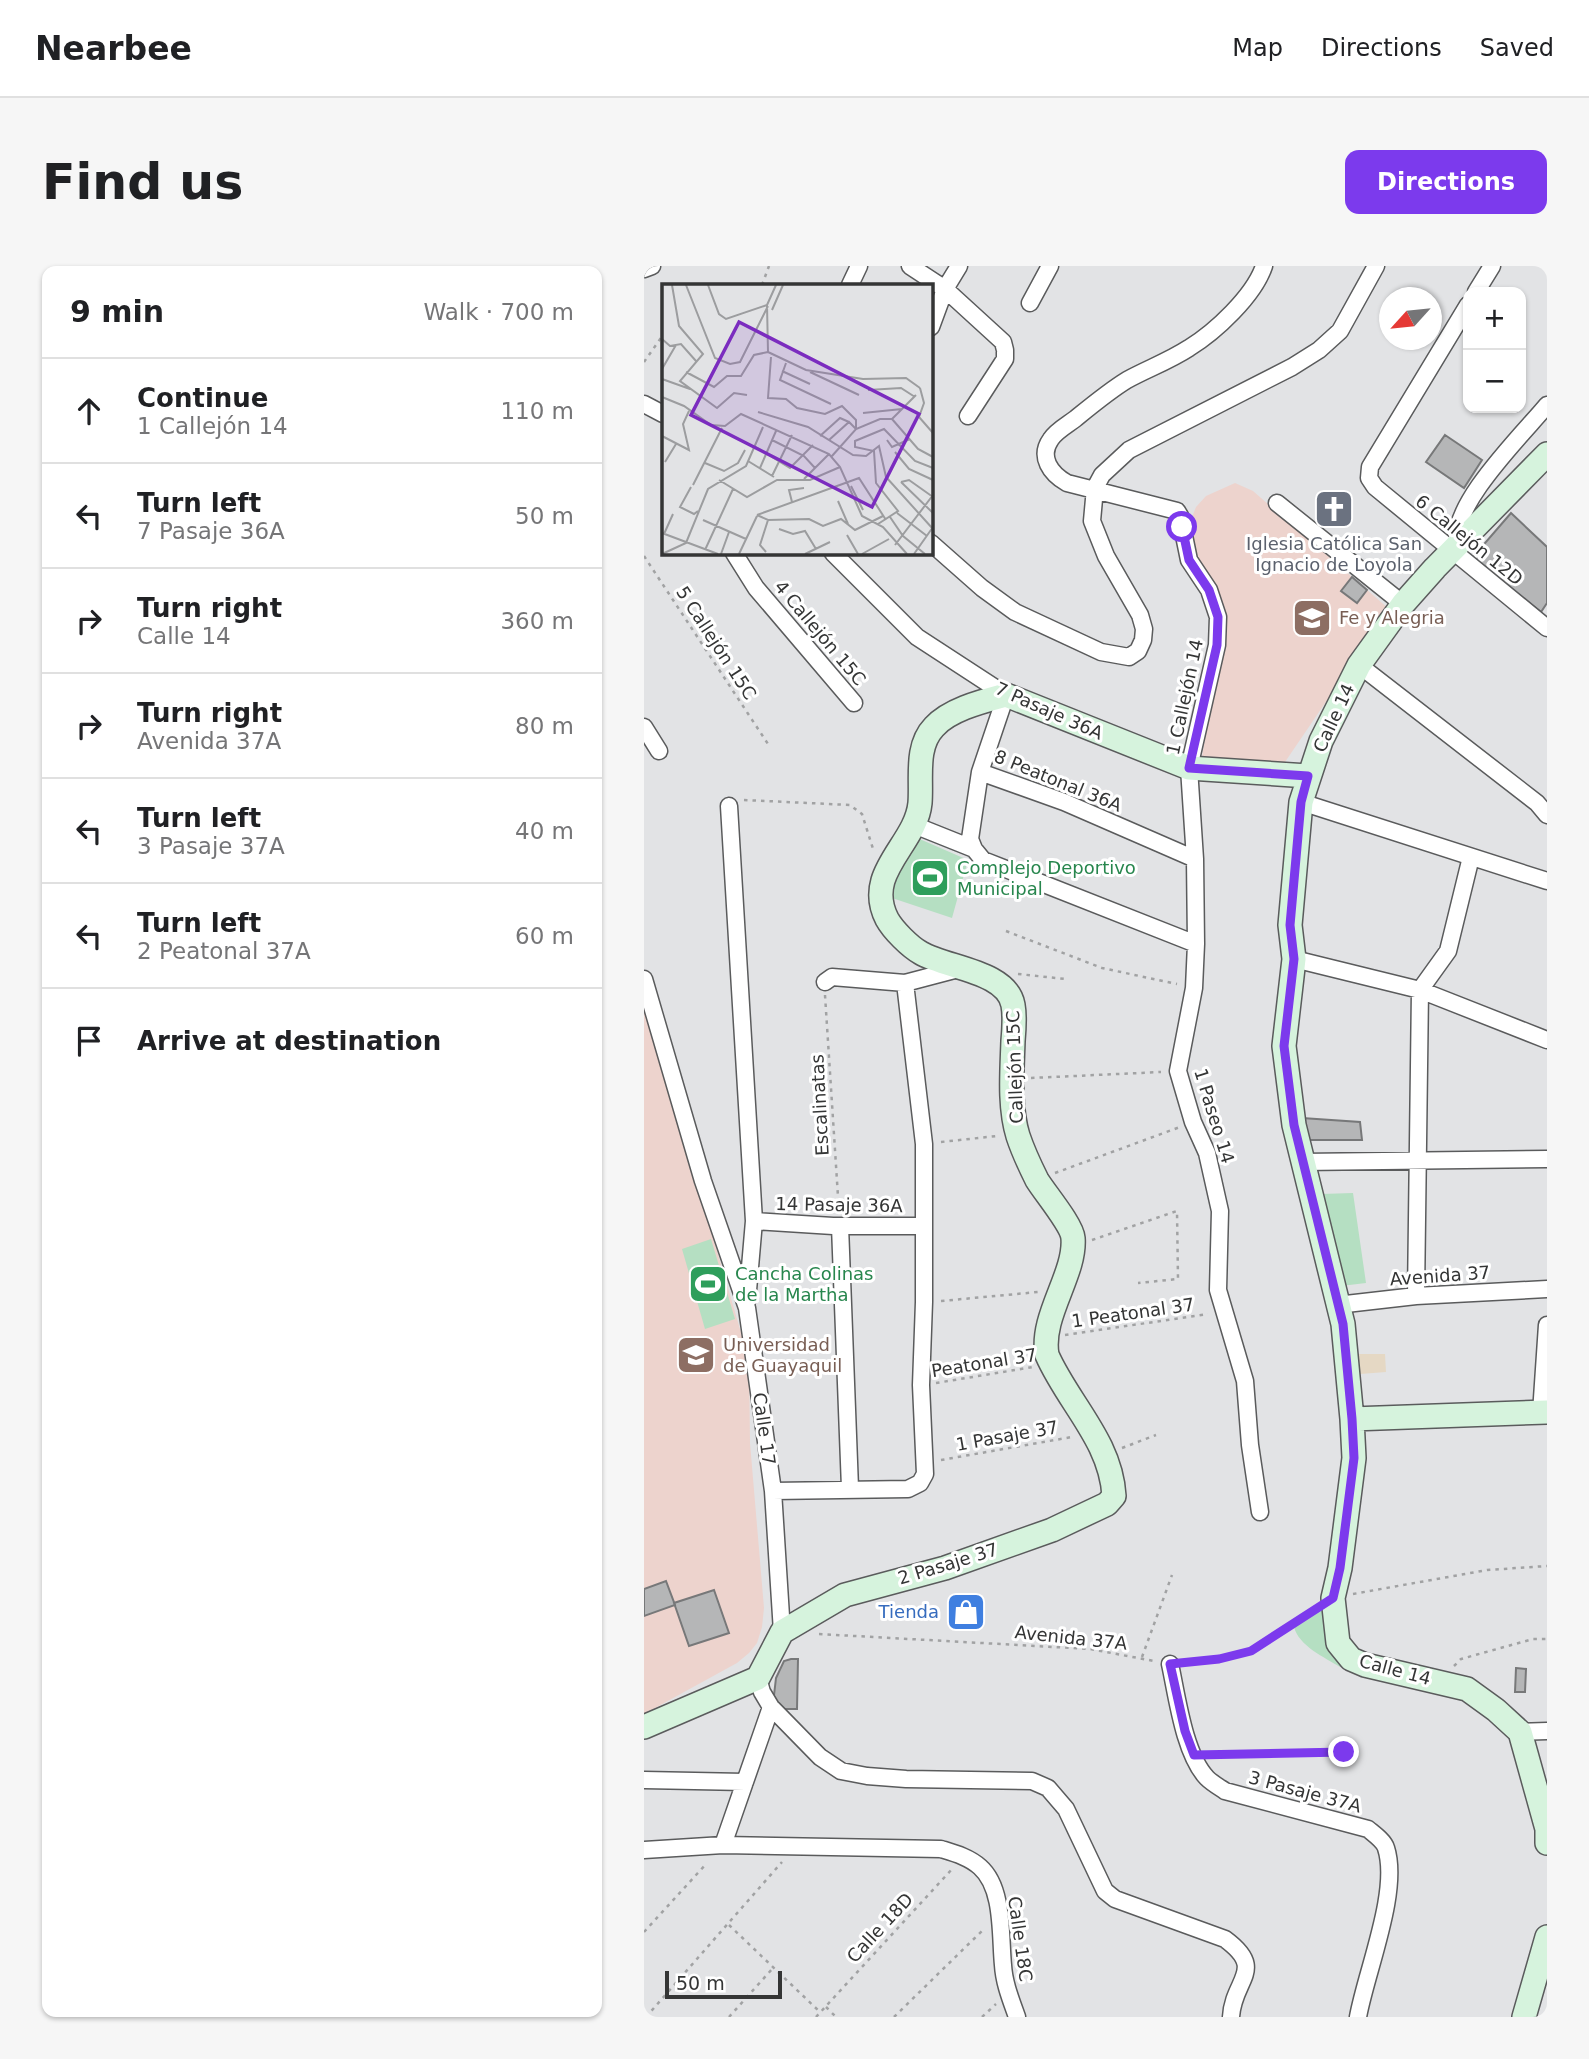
<!DOCTYPE html>
<html lang="en">
<head>
<meta charset="utf-8">
<style>
  :root { --surface:#fff; --page:#f6f6f6; --text:#202124; --muted:#757577; --line:#e0e0e0; --accent:#7c3aed }
  body { margin:0; font-family:"DejaVu Sans",sans-serif; background:var(--page); color:var(--text) }
  .controls { position:absolute; right:21px; top:21px; display:grid; overflow:hidden; border-radius:14px; box-shadow:0 2px 5px #0004 }
  .controls button { width:63px; height:63px; display:grid; place-items:center; padding:0; border:0; border-bottom:2px solid var(--line); background:var(--surface); color:var(--text); font:35px sans-serif }
  .compass { position:absolute; left:735px; top:21px; width:63px; height:63px; border-radius:50%; background:var(--surface); box-shadow:0 2px 5px #0004; rotate:243deg }
  .scale { position:absolute; left:21px; bottom:18px; width:117px; box-sizing:border-box; padding-left:7px; border:4px solid #343535; border-top:0; font-size:19px; line-height:24px; white-space:nowrap; color:#343535; -webkit-text-stroke:5px #fff; paint-order:stroke }
  .stop { position:absolute; width:21px; height:21px; margin:-16px; border:5px solid #7c3aed; border-radius:50%; background:#fff }
  .stop.end { background:#7c3aed; border-color:#fff; box-shadow:0 2px 7px #0008 }
  .list { margin:0; padding:0; list-style:none }
  h2 { display:flex; justify-content:space-between; align-items:center; height:91px; margin:0; padding:0 28px; font-size:30px }
  h2 small { font-size:23px; font-weight:400; color:var(--muted) }
  .list li { display:grid; grid-template-columns:46px 1fr auto; gap:21px; align-items:center; box-sizing:border-box; height:105px; padding:0 28px; border-top:2px solid var(--line) }
  .list b { display:block; font-size:26px; white-space:nowrap }
  .list p { margin:0; font-size:23px; white-space:nowrap; color:var(--muted) }
  .list em { font-size:23px; font-style:normal; color:var(--muted) }
  .icon { flex:none; width:38px; height:38px; fill:none; stroke:currentColor; stroke-width:2; stroke-linecap:round; stroke-linejoin:round }
  .map { position:relative; flex:none; width:903px; height:1751px; overflow:hidden; border-radius:14px }
  header { display:flex; align-items:center; gap:42px; box-sizing:border-box; height:98px; padding:0 35px; background:var(--surface); border-bottom:2px solid var(--line) }
  header strong { font-size:33px }
  nav { display:flex; gap:38px; margin-inline-start:auto; font-size:24px }
  .intro { display:flex; align-items:center; justify-content:space-between; box-sizing:border-box; height:168px; padding:0 42px }
  h1 { margin:0; font-size:49px }
  .button { padding:18px 32px; border-radius:14px; background:var(--accent); color:#fff; font-size:24px; font-weight:700 }
  main { display:flex; gap:42px; padding:0 42px }
  aside { flex:1; background:var(--surface); border-radius:14px; box-shadow:0 2px 5px #0004 }
  .map>svg:first-child { display:block }
  .education { fill:#edd3cd }
  .medical { fill:#e5d8c4 }
  .green { fill:#b5dfc2 }
  .building { fill:#b5b6b7; stroke:#777879; stroke-width:2 }
  .lines { fill:none; stroke-linecap:round; stroke-linejoin:round }
  .street-casing { stroke:#5a5b5c; stroke-width:19 }
  .secondary-casing { stroke:#5a5b5c; stroke-width:26 }
  .path { stroke:#a1a2a3; stroke-width:2.5; stroke-dasharray:3.5 5; stroke-linecap:butt }
  .street { stroke:#fff; stroke-width:16 }
  .secondary { stroke:#d6f3dd; stroke-width:23 }
  .route { stroke:#7c3aed; stroke-width:9 }
  .labels { text-anchor:middle; stroke-width:6; stroke-linejoin:round; paint-order:stroke }
  .street-label { font-size:18px; fill:#343535; stroke:#fff }
  .worship-label { font-size:18px; fill:#5b616d; stroke:#fff }
  .education-label { font-size:18px; fill:#785e54; stroke:#fff; text-anchor:start }
  .leisure-label { font-size:18px; fill:#27864d; stroke:#fff; text-anchor:start }
  .shop-label { font-size:18px; fill:#366cbe; stroke:#fff; text-anchor:end }
  .inset-road { fill:none; stroke:#9c9d9f; stroke-width:2 }
  .view { fill:#7b2cbf; fill-opacity:0.15; stroke:#7b2cbf; stroke-width:3.5 }
  .inset-edge { fill:none; stroke:#343535; stroke-width:3.5 }
</style>
</head>
<body>
<header>
<strong>Nearbee</strong>
<nav><a>Map</a><a>Directions</a><a>Saved</a></nav>
</header>
<div class="intro"><h1>Find us</h1><a class="button">Directions</a></div>
<main>
<aside>
<h2>9 min<small>Walk · 700 m</small></h2>
<ul class="list">
<li><svg class="icon" aria-label="ahead" viewBox="0 0 24 24"><path d="M12 20V5M6 11l6-6 6 6"/></svg><div><b>Continue</b><p>1 Callejón 14</p></div><em>110 m</em></li>
<li><svg class="icon" aria-label="left" viewBox="0 0 24 24"><path d="M17 20v-9H6M10 6l-5 5 5 5"/></svg><div><b>Turn left</b><p>7 Pasaje 36A</p></div><em>50 m</em></li>
<li><svg class="icon" aria-label="right" viewBox="0 0 24 24"><path d="M7 20v-9h11M14 6l5 5-5 5"/></svg><div><b>Turn right</b><p>Calle 14</p></div><em>360 m</em></li>
<li><svg class="icon" aria-label="right" viewBox="0 0 24 24"><path d="M7 20v-9h11M14 6l5 5-5 5"/></svg><div><b>Turn right</b><p>Avenida 37A</p></div><em>80 m</em></li>
<li><svg class="icon" aria-label="left" viewBox="0 0 24 24"><path d="M17 20v-9H6M10 6l-5 5 5 5"/></svg><div><b>Turn left</b><p>3 Pasaje 37A</p></div><em>40 m</em></li>
<li><svg class="icon" aria-label="left" viewBox="0 0 24 24"><path d="M17 20v-9H6M10 6l-5 5 5 5"/></svg><div><b>Turn left</b><p>2 Peatonal 37A</p></div><em>60 m</em></li>
<li><svg class="icon" aria-label="arrive" viewBox="0 0 24 24"><path d="M6 21V4h12l-3 4 3 4H6"/></svg><div><b>Arrive at destination</b></div></li>
</ul>
</aside>
<div class="map">
<svg width="903" height="1751" viewBox="0 0 903 1751">
  <rect width="100%" height="100%" fill="#e2e3e5"/>
  <path class="education" d="M591,217L609,225L745,343L639,499L557,498L580,347L554,299L547,278L545,259L552,241L562,230Z
    M0,735L105,1094L106,1177L120,1342L118,1361L113,1377L105,1387L93,1397L0,1448Z"/>
  <path class="medical" d="M714,1088H741L742,1106L716,1108Z"/>
  <path class="green" d="M271,571L324,594L308,652L245,631Z
    M709,927L722,1017L697,1020L677,928Z
    M67,973L91,1053L61,1063L38,983Z
    M678,1341H681L698,1400L696,1401C680,1391 655,1380 650,1361Z"/>
  <path class="building" d="M801,169L838,194L820,222L782,196Z
    M867,247L903,281V337L897,346L828,292Z
    M708,311L723,324L713,337L697,325Z
    M658,852L716,856L718,874H660Z
    M22,1315L31,1339L0,1350V1323Z
    M70,1324L85,1367L45,1380L30,1337Z
    M147,1393H154L153,1443H140L129,1438L132,1412L140,1395Z
    M872,1402L882,1403L881,1426H871Z"/>
  <g class="lines">
    <g class="street-casing">
      <path id="street" d="M266,0L301,23L359,76L361,84V93L324,150
        M0,3L8,0
        M206,19L215,0
        M832,26L848,0
        M386,37L406,0
        M824,39L726,201L725,212L731,221L903,362
        M287,61L301,23L315,0
        M0,138L19,148
        M633,237L759,338
        M287,277L338,322L371,346L457,386L485,391L494,385L499,374L500,363L496,349L462,290L448,255L451,222L458,209L485,184L648,101L675,84L696,65L732,0
        M814,278C804,241 880,167 903,139
        M90,287L112,322L210,437
        M189,287L273,371L362,429L336,506L420,536L551,593
        M715,399L893,537L903,549
        M0,461L15,485
        M336,506L326,573L330,583L339,594L552,678
        M657,536L903,615
        M85,540L110,955L103,1036
        M270,559L330,583
        M650,693L776,724L903,774
        M0,713L59,915L103,1042L129,1225L138,1366
        M181,716L188,711L261,717L318,702
        M658,896L903,893
        M110,955L189,960H279
        M196,960L206,1222
        M772,1030L776,724L804,685L827,591
        M693,1039L772,1030L903,1023
        M897,1147L903,1059
        M129,1225L264,1223L276,1217L281,1208L277,1119L280,1036V878L261,717
        M616,1246L606,1179L601,1115L574,1024L576,945L563,887L549,856L534,805L550,722L552,678L551,593L545,502L573,379L574,351L565,324L545,294L536,250L533,245L423,217C407,208 394,191 407,173C412,165 423,159 431,153C447,140 465,125 483,114C503,103 525,95 545,82C571,66 610,30 620,0
        M526,1398C533,1430 540,1488 563,1512C568,1517 575,1521 581,1525L724,1563C730,1568 740,1575 742,1582C756,1625 722,1706 714,1751
        M114,1412L118,1426L127,1441L176,1491L197,1505L223,1510L262,1513L388,1515L404,1522L422,1543L461,1625L471,1633L581,1673C623,1704 589,1713 587,1751
        M876,1466L903,1465
        M0,1514L101,1516
        M79,1579L127,1441
        M0,1584L79,1579L297,1583C310,1587 325,1591 336,1601C360,1622 356,1670 359,1699C360,1717 367,1734 373,1751"/>
    </g>
    <g class="secondary-casing">
      <path id="secondary" d="M903,188L791,302L759,338L715,399L677,475L657,536L646,659L650,693L640,780L650,859L699,1058L708,1153L710,1192L696,1302L689,1332L694,1377L707,1393L721,1399L823,1423L852,1444L876,1466L903,1563V1577
        M708,1153L903,1146
        M0,1461L114,1412L138,1366L201,1329L301,1302L408,1264L463,1238L470,1230C467,1175 424,1137 403,1089C396,1050 432,1008 429,972C428,959 401,927 393,914C386,900 379,885 374,870C365,841 368,806 369,775C370,764 371,750 369,739C363,705 302,702 277,687C266,681 249,664 243,653C219,606 272,579 276,537C278,512 271,481 290,461C306,443 340,435 362,429L545,502L664,510
        M880,1751L903,1671"/>
    </g>
    <path class="path" d="M118,19L125,0
      M0,96L19,69
      M0,290L124,478
      M100,534L206,539L218,548L230,586
      M362,665L458,702L533,718
      M374,708L422,713
      M181,729L195,946
      M387,812L517,806
      M297,876L353,870
      M411,907L536,861
      M448,974L533,945L534,1013L494,1017
      M297,1035L394,1026
      M421,1069L564,1048
      M292,1117L389,1101
      M478,1182L512,1169
      M297,1194L428,1171
      M709,1328L843,1304L903,1300
      M175,1368L446,1383L510,1395
      M498,1391L528,1309
      M541,1396L575,1393L607,1385L671,1343
      M810,1400L817,1393L889,1373H903
      M566,1489L700,1486
      M85,1659L176,1746
      M0,1666L63,1597
      M182,1741L192,1751
      M2,1751L138,1596
      M85,1751L129,1702
      M172,1751L309,1602
      M250,1751L341,1662
      M338,1751L352,1738"/>
    <use href="#street" class="street"/>
    <use href="#secondary" class="secondary"/>
  </g>
  <g class="lines">
    <path class="route" d="M538,261L545,294L565,324L574,351L573,379L545,502L664,510L657,536L646,659L650,693L640,780L650,859L699,1058L708,1153L710,1192L696,1302L689,1332L607,1385L575,1393L526,1398L541,1465L550,1489L700,1486"/>
  </g>
  <defs>
    <g id="church-square" transform="scale(2.0125)"><rect x="-9" y="-9" width="18" height="18" rx="4" fill="#6b7280" stroke="#fff"/><path d="M-1.2-6h2.4v3.5h3.3v2.4h-3.3V6h-2.4V-.1h-3.3v-2.4h3.3Z" fill="#fff"/></g>
    <g id="school-square" transform="scale(2.0125)"><rect x="-9" y="-9" width="18" height="18" rx="4" fill="#8d6e63" stroke="#fff"/><path d="M0-5L7-2L0 1L-7-2ZM-4 1L0 2.5L4 1V4Q0 6-4 4Z" fill="#fff"/></g>
    <g id="stadium-square" transform="scale(2.0125)"><rect x="-9" y="-9" width="18" height="18" rx="4" fill="#2e9e5b" stroke="#fff"/><path d="M0-5a6.5 5 0 1 0 0 10a6.5 5 0 1 0 0-10ZM-3.5-1.8h7v3.6h-7Z" fill="#fff"/></g>
    <g id="university-square" transform="scale(2.0125)"><rect x="-9" y="-9" width="18" height="18" rx="4" fill="#8d6e63" stroke="#fff"/><path d="M0-5L7-2L0 1L-7-2ZM-4 1L0 2.5L4 1V4Q0 6-4 4Z" fill="#fff"/></g>
    <g id="shop-square" transform="scale(2.0125)"><rect x="-9" y="-9" width="18" height="18" rx="4" fill="#3f7fe0" stroke="#fff"/><path d="M-5-2.5h2.3a2.7 3.5 0 0 1 5.4 0H5L5.5 6h-11ZM-1.5-2.5h3a1.5 2.3 0 0 0-3 0Z" fill="#fff"/></g>
  </defs>
  <g fill-rule="evenodd">
    <use href="#church-square" x="690" y="243"/>
    <use href="#school-square" x="668" y="352"/>
    <use href="#stadium-square" x="286" y="612"/>
    <use href="#stadium-square" x="64" y="1018"/>
    <use href="#university-square" x="52" y="1089"/>
    <use href="#shop-square" x="322" y="1346"/>
  </g>
  <g class="labels">
    <g class="street-label">
      <text transform="translate(825 274) rotate(39)" y="6">6 Callejón 12D</text>
      <text transform="translate(176 367) rotate(50)" y="6">4 Callejón 15C</text>
      <text transform="translate(72 377) rotate(57)" y="6">5 Callejón 15C</text>
      <text transform="translate(541 431) rotate(-78)" y="6">1 Callejón 14</text>
      <text transform="translate(405 445) rotate(24)" y="6">7 Pasaje 36A</text>
      <text transform="translate(690 452) rotate(-65)" y="6">Calle 14</text>
      <text transform="translate(414 515) rotate(22)" y="6">8 Peatonal 36A</text>
      <text transform="translate(371 801) rotate(-92)" y="6">Callejón 15C</text>
      <text transform="translate(176 839) rotate(-93)" y="6">Escalinatas</text>
      <text transform="translate(570 850) rotate(73)" y="6">1 Paseo 14</text>
      <text transform="translate(195 939) rotate(1)" y="6">14 Pasaje 36A</text>
      <text transform="translate(796 1010) rotate(-4)" y="6">Avenida 37</text>
      <text transform="translate(489 1047) rotate(-8)" y="6">1 Peatonal 37</text>
      <text transform="translate(340 1097) rotate(-9)" y="6">Peatonal 37</text>
      <text transform="translate(120 1163) rotate(82)" y="6">Calle 17</text>
      <text transform="translate(363 1170) rotate(-10)" y="6">1 Pasaje 37</text>
      <text transform="translate(304 1298) rotate(-17)" y="6">2 Pasaje 37</text>
      <text transform="translate(427 1372) rotate(6)" y="6">Avenida 37A</text>
      <text transform="translate(751 1404) rotate(15)" y="6">Calle 14</text>
      <text transform="translate(661 1526) rotate(15)" y="6">3 Pasaje 37A</text>
      <text transform="translate(236 1662) rotate(-47)" y="6">Calle 18D</text>
      <text transform="translate(376 1673) rotate(82)" y="6">Calle 18C</text>
    </g>
    <g class="worship-label">
      <text x="690" y="284">Iglesia Católica San<tspan x="690" dy="21">Ignacio de Loyola</tspan></text>
    </g>
    <g class="education-label">
      <text x="695" y="358">Fe y Alegria</text>
      <text x="79" y="1085">Universidad<tspan x="79" dy="21">de Guayaquil</tspan></text>
    </g>
    <g class="leisure-label">
      <text x="313" y="608">Complejo Deportivo<tspan x="313" dy="21">Municipal</tspan></text>
      <text x="91" y="1014">Cancha Colinas<tspan x="91" dy="21">de la Martha</tspan></text>
    </g>
    <g class="shop-label">
      <text x="295" y="1352">Tienda</text>
    </g>
  </g>
  <g transform="translate(18 18)">
    <rect width="271" height="271" fill="#e2e3e5"/>
    <path class="inset-road" d="M10,1L17,42L41,70L18,97L55,124L72,109L85,111M24,1L53,74L68,80L78,78L106,22M46,1L57,30L64,35L105,21M105,21L106,68M105,21L114,1M110,26L121,1M0,55L8,62L19,60L34,77M106,68L144,86L201,95L244,94L258,104M109,73L106,114L124,115L135,124L163,130L180,122L194,136V145M124,79L118,96L169,120M0,85L14,61M120,87L148,100M24,88L52,103L65,92H79L92,71L106,68M148,88L197,111M0,95L28,105M258,104L262,119L257,133L271,149M206,106L239,104L253,113M0,113L22,122L49,141L63,142L79,130L167,170L178,183L200,232L221,243L245,270M96,128L146,143L191,171L204,172L217,162L224,193L271,245M201,129L240,125M230,135L256,165L271,173M230,135L254,111M0,152L27,166L21,140L27,127M158,152L178,134L187,138M110,156L142,172L153,184M167,156L187,138L194,145M225,156L230,163L248,155M92,162L128,184L151,161M233,168L247,185L271,196M170,172L194,145L218,135H230M86,177L112,193M3,178L14,160M43,179L62,187L76,179L83,166M98,184L114,147M110,192L130,151M142,195L167,170M57,196L85,213L115,196H148L178,183M239,198L271,229M239,198L247,196L271,213M31,201L60,144M189,202L201,226M29,203L18,223L32,230L36,227M176,217L186,240M130,218L127,206L142,204M235,229L265,252M95,231L197,194L224,236M95,231L106,236L147,235L161,242L179,235L193,246L221,232M228,233L241,252L263,270M41,236L84,255M216,240L236,227L214,199L212,167L193,163V157L222,145L253,177L271,184M117,245L131,250L143,247L154,265M0,249L56,270M2,250L11,230M185,251L196,270M233,261L271,211M43,266L71,205M104,268L98,261L106,236M0,270L24,259L46,205L84,182L101,143M59,270L67,248M77,270L95,232M143,270L168,258M200,270L227,255M252,270L271,243"/>
    <path class="view" d="M77,38L257,130L210,223L29,131Z"/>
    <rect width="271" height="271" class="inset-edge"/>
  </g>
</svg>
<div class="controls">
<button>+</button>
<button>−</button>
</div>
<svg class="compass" viewBox="-18 -18 36 36"><path d="M0-13l5 13h-10z" fill="#e53935"/><path d="M0 13l5-13h-10z" fill="#757577"/></svg>
<div class="scale">50 m</div>
<div class="stop" style="left:538px;top:261px"></div>
<div class="stop end" style="left:700px;top:1486px"></div>
</div>
</main>
</body>
</html>
